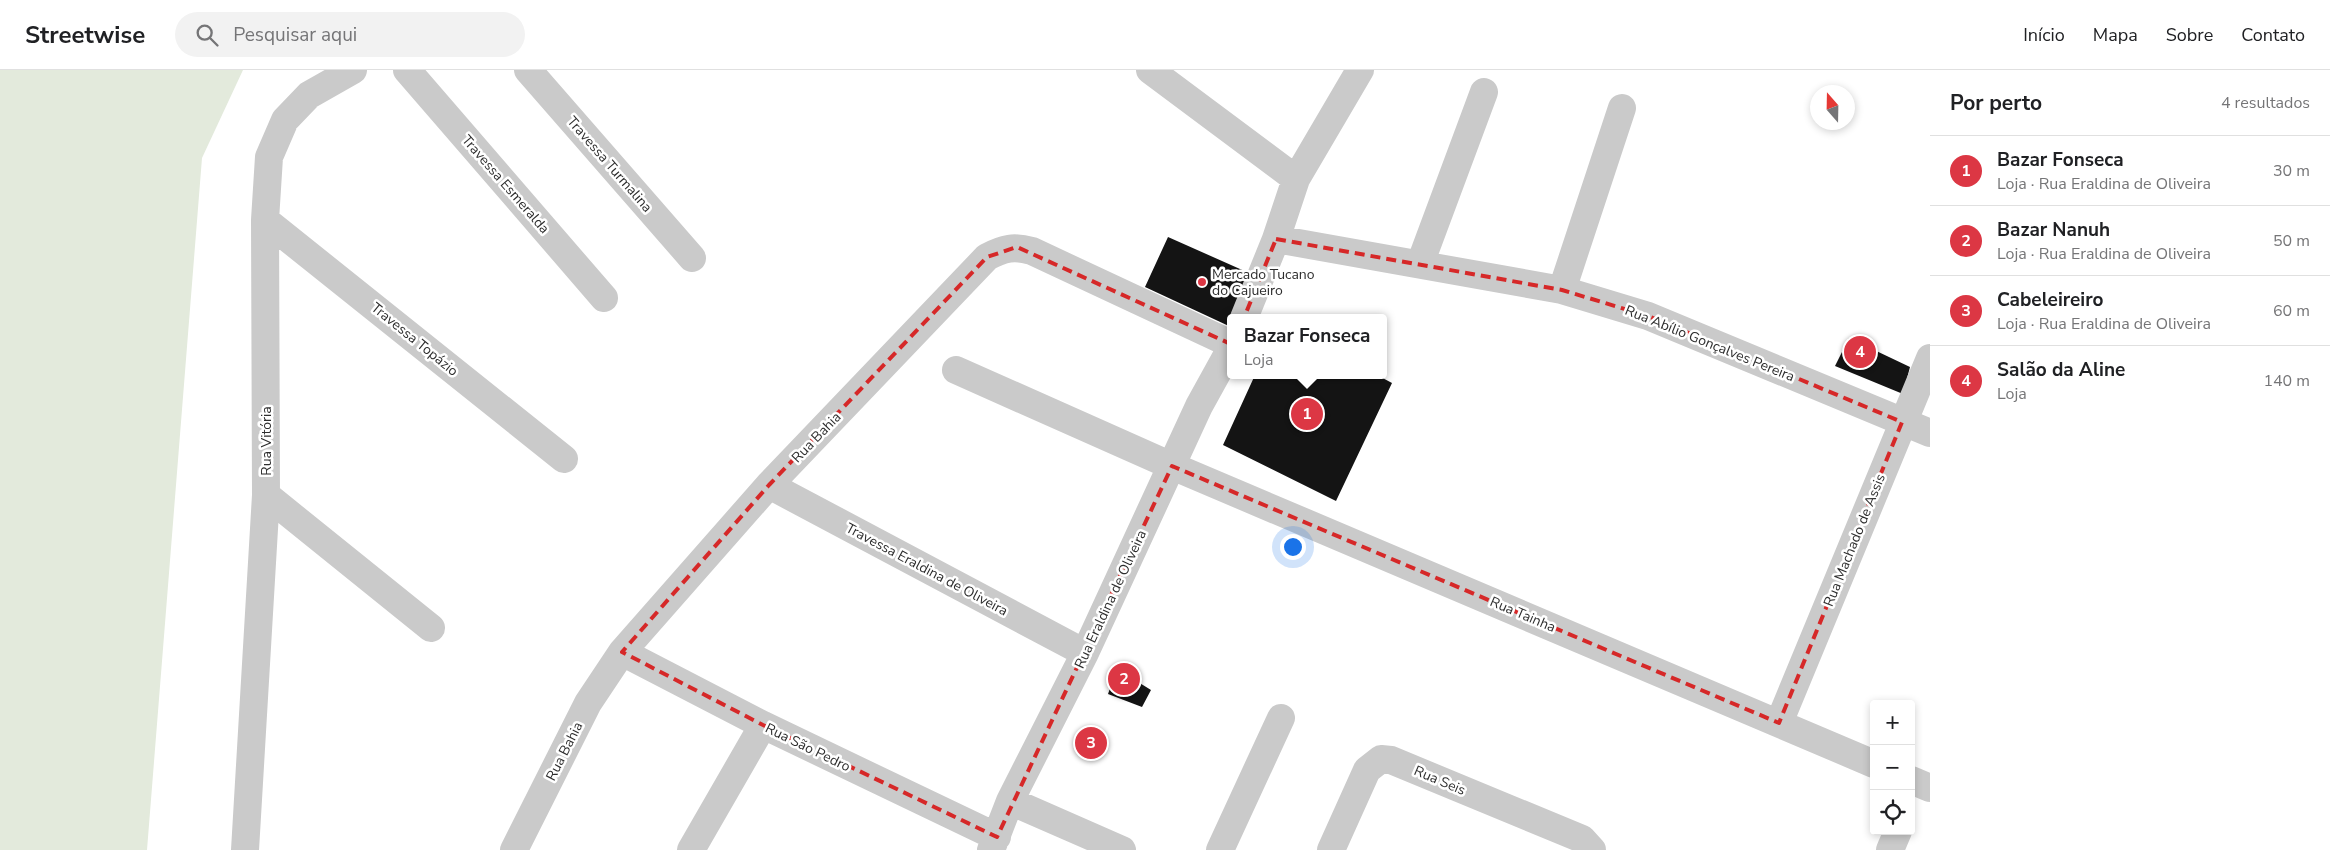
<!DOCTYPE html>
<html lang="pt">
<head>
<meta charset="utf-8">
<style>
  :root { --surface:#fff; --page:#f2f2f2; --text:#202124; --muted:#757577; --line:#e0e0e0; --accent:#dc3744 }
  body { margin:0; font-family:"Nunito Sans",sans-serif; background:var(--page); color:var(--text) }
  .controls { position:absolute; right:15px; bottom:15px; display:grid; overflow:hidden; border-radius:5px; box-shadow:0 2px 8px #0003 }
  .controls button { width:45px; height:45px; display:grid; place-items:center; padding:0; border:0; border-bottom:1px solid var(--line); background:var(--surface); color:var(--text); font:25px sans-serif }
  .compass { position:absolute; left:1810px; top:15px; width:45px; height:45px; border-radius:50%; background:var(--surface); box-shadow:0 2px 8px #0003; rotate:340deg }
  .you { position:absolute; left:1292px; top:476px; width:18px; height:18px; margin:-12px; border:4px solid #fff; border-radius:50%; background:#1a73e8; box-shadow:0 0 0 8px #1a73e833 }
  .badge { display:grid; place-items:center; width:32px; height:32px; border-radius:50%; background:var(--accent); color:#fff; font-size:16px; font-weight:700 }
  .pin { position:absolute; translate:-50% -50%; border:2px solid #fff; box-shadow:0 1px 5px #0006 }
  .popup { position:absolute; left:1227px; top:244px; width:160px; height:65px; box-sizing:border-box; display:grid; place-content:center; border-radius:5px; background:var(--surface); filter:drop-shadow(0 1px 4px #0005); font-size:16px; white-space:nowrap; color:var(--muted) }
  .popup b { font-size:19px; color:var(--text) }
  .popup::after { content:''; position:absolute; left:50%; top:100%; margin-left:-10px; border:10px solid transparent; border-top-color:var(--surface) }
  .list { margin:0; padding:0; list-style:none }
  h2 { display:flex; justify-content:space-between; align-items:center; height:65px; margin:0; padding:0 20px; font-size:21px }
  h2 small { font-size:16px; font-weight:400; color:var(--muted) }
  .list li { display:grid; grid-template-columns:32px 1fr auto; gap:15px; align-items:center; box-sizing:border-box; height:70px; padding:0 20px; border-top:1px solid var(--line) }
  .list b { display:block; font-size:19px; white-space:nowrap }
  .list p { margin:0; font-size:16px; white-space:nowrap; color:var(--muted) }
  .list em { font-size:16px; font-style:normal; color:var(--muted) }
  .icon { flex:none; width:28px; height:28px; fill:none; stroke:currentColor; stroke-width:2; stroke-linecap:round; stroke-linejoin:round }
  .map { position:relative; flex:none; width:1930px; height:780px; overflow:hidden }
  header { display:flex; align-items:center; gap:30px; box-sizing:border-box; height:70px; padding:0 25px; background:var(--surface); border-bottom:1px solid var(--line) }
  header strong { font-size:24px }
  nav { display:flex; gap:28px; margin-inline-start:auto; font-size:18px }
  .search { width:350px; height:45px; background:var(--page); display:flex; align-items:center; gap:12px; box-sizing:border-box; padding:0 18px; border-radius:28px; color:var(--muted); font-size:19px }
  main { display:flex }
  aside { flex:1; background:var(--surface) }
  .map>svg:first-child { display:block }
  .green { fill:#e3eadc }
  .building { fill:#141414 }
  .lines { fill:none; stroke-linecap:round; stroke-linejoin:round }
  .minor { stroke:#cacaca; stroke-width:28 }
  .marked { fill:none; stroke:#d62828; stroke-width:4; stroke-dasharray:10 6; stroke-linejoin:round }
  .poi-dot { fill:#dc3744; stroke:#fff; stroke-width:2 }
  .labels { text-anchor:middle; stroke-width:5; stroke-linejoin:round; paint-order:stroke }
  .street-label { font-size:14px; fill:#2d2d2d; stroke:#fff }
  .poi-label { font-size:14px; fill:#2d2d2d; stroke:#fff; text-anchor:start }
</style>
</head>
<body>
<header>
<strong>Streetwise</strong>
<div class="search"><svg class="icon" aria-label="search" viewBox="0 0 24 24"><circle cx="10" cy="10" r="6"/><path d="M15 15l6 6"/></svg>Pesquisar aqui</div>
<nav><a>Início</a><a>Mapa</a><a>Sobre</a><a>Contato</a></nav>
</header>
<main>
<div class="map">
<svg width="1930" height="780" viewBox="0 0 1930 780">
  <rect width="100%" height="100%" fill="#fff"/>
  <path class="green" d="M0,0H243L202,88L147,780H0Z"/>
  <path class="building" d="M1168,167L1258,207L1231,248V257L1145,217Z
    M1849,268L1910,297L1903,324L1835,296Z
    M1255,305H1377L1392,313L1336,431L1223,375Z
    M1117,599L1151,620L1142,637L1108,624Z
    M1088,656L1104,667L1098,686L1077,679Z"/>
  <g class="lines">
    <path class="minor" d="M407,0L604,228
      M528,0L692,188
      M1150,0L1296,109
      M265,150L564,389
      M1276,169L1562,220L1648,246L1930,363
      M1420,194L1484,22
      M1562,220L1622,38
      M1244,248L1276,169L1296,109L1360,0
      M956,300L1172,396L1874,694
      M769,415L1085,583
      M266,425L431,558
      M622,582L763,655L997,767
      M1779,653L1930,288
      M1911,710L1930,718
      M1010,731L1122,780
      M245,780L266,425L265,150L269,87L285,50L309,25L353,0
      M514,780L588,633L622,582L769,415L987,187C1004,178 1014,176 1032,181L1231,274
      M691,780L763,655
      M991,780L1010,731L1085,583L1199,336L1231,278
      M1220,780L1281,648
      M1331,780L1367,700L1381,689L1391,690L1582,769L1592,780
      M1890,780L1898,761"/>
  </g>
  <path class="marked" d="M1276,169L1562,220L1648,246L1902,352L1779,653L1172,396L997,767L763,655L622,582L769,415L987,187L1017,177L1233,275Z"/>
  <circle class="poi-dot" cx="1202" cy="212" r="5"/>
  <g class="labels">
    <g class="street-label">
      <text transform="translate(610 94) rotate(49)" y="5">Travessa Turmalina</text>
      <text transform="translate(506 114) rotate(49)" y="5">Travessa Esmeralda</text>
      <text transform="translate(415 269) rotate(39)" y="5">Travessa Topázio</text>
      <text transform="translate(1710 273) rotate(22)" y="5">Rua Abílio Gonçalves Pereira</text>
      <text transform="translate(816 367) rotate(-46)" y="5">Rua Bahia</text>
      <text transform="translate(266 371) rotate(-90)" y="5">Rua Vitória</text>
      <text transform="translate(1854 470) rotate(-68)" y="5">Rua Machado de Assis</text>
      <text transform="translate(927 499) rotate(28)" y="5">Travessa Eraldina de Oliveira</text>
      <text transform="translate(1110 529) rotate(-65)" y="5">Rua Eraldina de Oliveira</text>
      <text transform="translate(1523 544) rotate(23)" y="5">Rua Tainha</text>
      <text transform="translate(808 677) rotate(26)" y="5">Rua São Pedro</text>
      <text transform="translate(564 681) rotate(-63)" y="5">Rua Bahia</text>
      <text transform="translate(1440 710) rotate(23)" y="5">Rua Seis</text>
    </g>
    <g class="poi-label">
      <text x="1212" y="209">Mercado Tucano<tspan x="1212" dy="16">do Cajueiro</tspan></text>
    </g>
  </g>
</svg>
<div class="controls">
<button>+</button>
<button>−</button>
<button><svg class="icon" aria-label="locate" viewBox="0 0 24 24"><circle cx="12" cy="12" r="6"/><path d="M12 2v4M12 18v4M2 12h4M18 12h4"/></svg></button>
</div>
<svg class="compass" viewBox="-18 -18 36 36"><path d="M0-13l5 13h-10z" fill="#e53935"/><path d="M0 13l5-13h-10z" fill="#757577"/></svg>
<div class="you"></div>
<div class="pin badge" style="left:1307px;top:344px">1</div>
<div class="popup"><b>Bazar Fonseca</b>Loja</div>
<div class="pin badge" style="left:1124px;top:609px">2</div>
<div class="pin badge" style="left:1091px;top:673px">3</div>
<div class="pin badge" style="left:1860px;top:282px">4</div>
</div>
<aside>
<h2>Por perto<small>4 resultados</small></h2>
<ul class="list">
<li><span class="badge">1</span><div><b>Bazar Fonseca</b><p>Loja · Rua Eraldina de Oliveira</p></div><em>30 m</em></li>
<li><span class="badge">2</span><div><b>Bazar Nanuh</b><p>Loja · Rua Eraldina de Oliveira</p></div><em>50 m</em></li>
<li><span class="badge">3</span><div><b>Cabeleireiro</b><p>Loja · Rua Eraldina de Oliveira</p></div><em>60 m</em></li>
<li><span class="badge">4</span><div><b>Salão da Aline</b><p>Loja</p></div><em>140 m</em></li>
</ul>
</aside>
</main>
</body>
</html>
